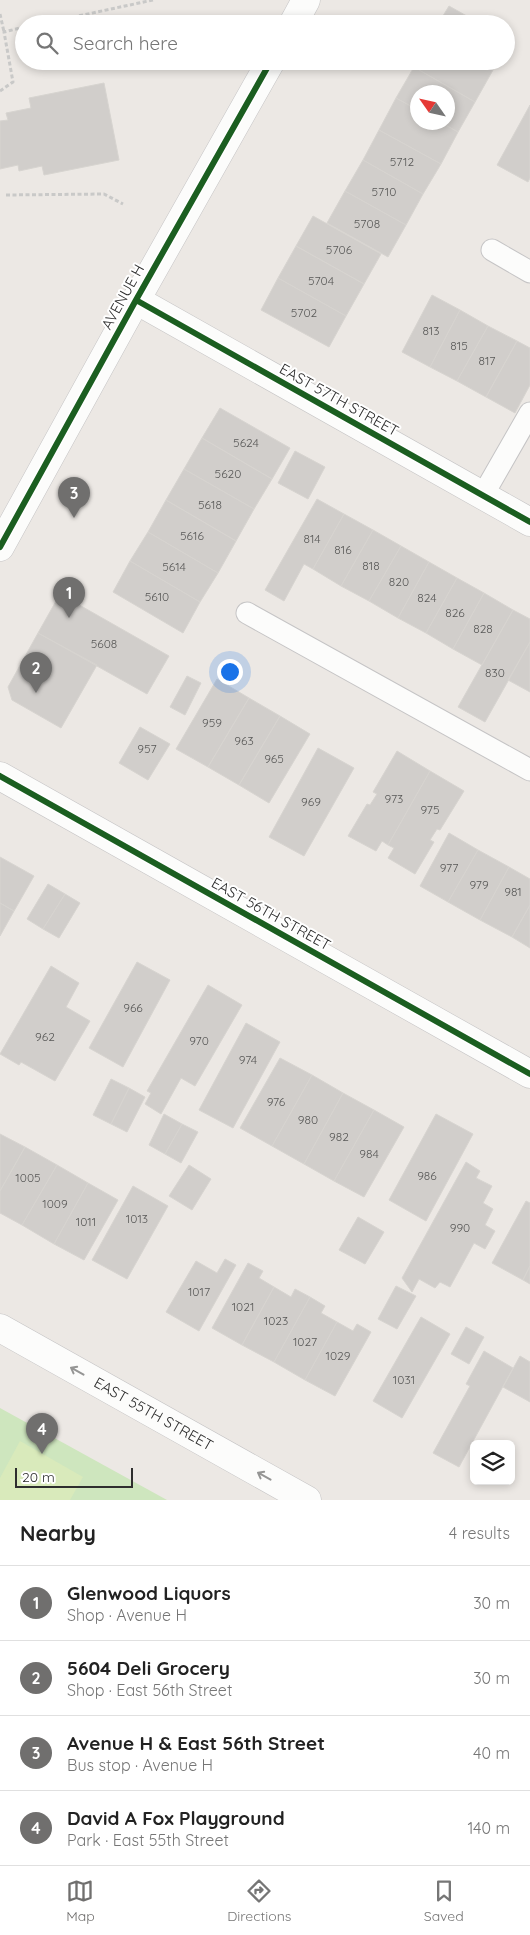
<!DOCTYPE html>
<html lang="en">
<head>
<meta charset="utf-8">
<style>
  :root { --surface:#fff; --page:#f6f6f6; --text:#222; --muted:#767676; --line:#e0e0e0; --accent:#706f6e }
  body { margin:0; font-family:Quicksand,sans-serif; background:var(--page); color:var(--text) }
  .controls { position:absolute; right:15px; bottom:15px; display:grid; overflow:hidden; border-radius:8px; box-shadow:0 2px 8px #0003 }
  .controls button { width:45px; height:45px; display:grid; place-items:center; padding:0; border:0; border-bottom:1px solid var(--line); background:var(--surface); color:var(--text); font:25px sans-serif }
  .compass { position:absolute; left:410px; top:85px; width:45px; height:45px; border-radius:50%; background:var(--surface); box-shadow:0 2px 8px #0003; rotate:304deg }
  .scale { position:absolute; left:15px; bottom:12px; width:118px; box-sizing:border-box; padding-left:5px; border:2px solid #2e2e2e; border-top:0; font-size:14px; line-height:18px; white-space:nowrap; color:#2e2e2e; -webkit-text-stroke:4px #fff; paint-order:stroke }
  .you { position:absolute; left:229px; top:671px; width:18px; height:18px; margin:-12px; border:4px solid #fff; border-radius:50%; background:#1a73e8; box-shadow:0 0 0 8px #1a73e833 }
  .badge { display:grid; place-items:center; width:32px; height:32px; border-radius:50%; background:var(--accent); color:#fff; font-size:16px; font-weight:700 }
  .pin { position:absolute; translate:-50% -41px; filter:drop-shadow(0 1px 2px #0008) }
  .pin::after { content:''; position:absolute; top:26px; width:18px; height:15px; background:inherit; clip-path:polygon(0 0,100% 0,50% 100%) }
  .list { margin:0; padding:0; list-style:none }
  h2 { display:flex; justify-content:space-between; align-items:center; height:65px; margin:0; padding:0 20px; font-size:21px }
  h2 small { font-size:16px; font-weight:400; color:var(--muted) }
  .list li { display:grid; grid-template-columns:32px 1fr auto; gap:15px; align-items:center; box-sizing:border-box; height:75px; padding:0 20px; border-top:1px solid var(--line) }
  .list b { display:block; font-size:19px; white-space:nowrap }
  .list p { margin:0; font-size:16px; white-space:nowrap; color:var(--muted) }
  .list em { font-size:16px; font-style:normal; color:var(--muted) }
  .icon { flex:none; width:28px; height:28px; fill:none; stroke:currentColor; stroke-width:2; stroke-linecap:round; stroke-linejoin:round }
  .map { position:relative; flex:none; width:530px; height:1500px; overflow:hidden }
  .search { position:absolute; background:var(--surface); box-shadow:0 2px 8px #0003; left:15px; right:15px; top:15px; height:55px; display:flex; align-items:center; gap:12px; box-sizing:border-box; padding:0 18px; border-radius:28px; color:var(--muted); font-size:19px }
  .sheet { height:365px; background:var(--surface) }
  nav { display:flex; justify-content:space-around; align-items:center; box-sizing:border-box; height:70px; border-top:1px solid var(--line); background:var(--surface); font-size:14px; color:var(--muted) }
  nav a { display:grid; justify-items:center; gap:2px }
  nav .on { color:var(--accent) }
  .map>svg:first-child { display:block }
  .green { fill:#cee6be }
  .pitch { fill:#d9eabb }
  .building { fill:#d1cecb; stroke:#d7d4d0 }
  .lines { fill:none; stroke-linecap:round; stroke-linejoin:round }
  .service-casing { stroke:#c5c4c5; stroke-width:23 }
  .minor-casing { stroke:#c5c4c5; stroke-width:29 }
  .path { stroke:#c9c9c8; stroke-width:3; stroke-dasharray:4 2.5; stroke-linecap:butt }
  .service { stroke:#fcfcfb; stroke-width:21 }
  .minor { stroke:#fcfcfb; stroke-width:28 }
  .cycleway-casing { stroke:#fff; stroke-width:9 }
  .cycleway { stroke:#1b5e20; stroke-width:6 }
  .oneway { stroke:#959594 }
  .labels { text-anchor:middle; stroke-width:4; stroke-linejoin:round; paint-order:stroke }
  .number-label { font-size:12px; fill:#585857 }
  .street-label { font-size:15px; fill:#2e2e2e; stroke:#fff }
</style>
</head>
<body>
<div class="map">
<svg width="530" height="1500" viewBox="0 0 530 1500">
  <rect width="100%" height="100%" fill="#ece8e4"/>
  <path class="green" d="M0,1408L167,1500H0Z"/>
  <path class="pitch" d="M20,1441L83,1477L70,1500H0V1478Z"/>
  <path class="building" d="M449,6L481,24H438Z
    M417,61H476L493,70L475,102L414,67Z
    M476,61H498L493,70Z
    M414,67L475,102L458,132L440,122H448V92H418V110L396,98Z
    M104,83L119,160L44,175L42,166L19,171L18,165L0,169V121L8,120L6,113L31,108L29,98Z
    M396,98L418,110V122H440L458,132L441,164L379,130Z
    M530,105V178L528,182L497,165Z
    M379,130L441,164L423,194L363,160Z
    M363,160L423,194L406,225L345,191Z
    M345,191L406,225L388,257L327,223Z
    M313,216L381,254L364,284L296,246Z
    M296,246L364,284L346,316L278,278Z
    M278,278L346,316L329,347L261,310Z
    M432,295L460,310L430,367L402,352Z
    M460,310L488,326L457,381L430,367Z
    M488,326L517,341L486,397L457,381Z
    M517,341L530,348V385L515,413L486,397Z
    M220,408L290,448L272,479L202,438Z
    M202,438L272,479L254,509L184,469Z
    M295,451L325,467L308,499L278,483Z
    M184,469L254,509L236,541L166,500Z
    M317,499L344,514L313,569L304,564L284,601L265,590Z
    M166,500L236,541L218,573L148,532Z
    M344,514L373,530L341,586L313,569Z
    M373,530L401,546L369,601L341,586Z
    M148,532L218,573L200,602L130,561Z
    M401,546L429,562L398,618L369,601Z
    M130,561L200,602L183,633L113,592Z
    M429,562L457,578L426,633L398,618Z
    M457,578L484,593L453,649L426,633Z
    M484,593L513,610L482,665L453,649Z
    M60,594L169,656L147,694L38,633Z
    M513,610L530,619V642L485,722L458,707Z
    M38,633L97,665L61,728L12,700L8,687Z
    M530,642V692L508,680Z
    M187,676L201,683L185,715L170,707Z
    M217,679L249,698L208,767L176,749Z
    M249,698L280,716L239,785L208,767Z
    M280,716L310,734L269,803L239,785Z
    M140,727L170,744L148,780L119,763Z
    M318,748L354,768L304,856L269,837Z
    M397,751L430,771L388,845L382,841L376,851L348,836L367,804L370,805L377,794L373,792Z
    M430,771L464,791L440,830L437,829L430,840L434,842L415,874L388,858L394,848L388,845Z
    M449,833L478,850L448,902L420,886Z
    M478,850L509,867L480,920L448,902Z
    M0,857L34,876L14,911L0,903Z
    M509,867L530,879V905L512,937L480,920Z
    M48,884L65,894L43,929L27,919Z
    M65,894L80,903L59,938L43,929Z
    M0,903L14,911L0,936Z
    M530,905V948L512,937Z
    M137,962L170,980L123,1067L89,1048Z
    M51,966L79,983L66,1007L90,1021L55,1081L21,1062L19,1065L0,1054Z
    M208,985L242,1005L195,1086L181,1078L161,1114L145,1104L151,1093L147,1091Z
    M246,1023L280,1042L233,1128L199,1110Z
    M280,1058L312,1075L272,1146L240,1128Z
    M312,1075L343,1093L304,1164L272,1146Z
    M111,1079L129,1088L111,1124L93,1115Z
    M129,1088L145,1097L127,1132L111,1124Z
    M343,1093L374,1110L334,1181L304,1164Z
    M374,1110L404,1127L364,1197L334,1181Z
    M164,1114L182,1124L165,1154L149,1145Z
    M436,1114L473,1134L426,1221L389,1200Z
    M182,1124L198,1132L181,1163L165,1154Z
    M0,1134L25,1147L0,1191Z
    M25,1147L57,1165L22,1225L0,1213V1191Z
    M466,1162L480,1171L476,1178L492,1186L483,1203L493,1209L485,1225L495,1231L485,1249L474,1243L450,1287L440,1282L435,1288L419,1279L412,1292L402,1278Z
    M57,1165L88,1183L54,1244L22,1225Z
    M189,1165L211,1179L192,1210L169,1196Z
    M88,1183L118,1200L84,1260L54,1244Z
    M133,1186L168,1206L127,1279L92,1260Z
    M526,1201L530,1203V1266L523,1280L492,1263Z
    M358,1217L384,1232L365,1264L339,1250Z
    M225,1259L236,1265L199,1331L166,1312L196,1261L217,1273Z
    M248,1263L263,1271L259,1278L274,1287L242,1345L212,1328Z
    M530,1266V1284L523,1280Z
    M396,1286L416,1296L397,1329L378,1319Z
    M274,1287L291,1297L295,1289L310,1297L274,1362L242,1345Z
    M310,1297L325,1306L321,1313L337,1322L305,1380L274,1362Z
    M421,1317L450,1334L402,1418L373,1401Z
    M337,1322L353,1331L357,1324L371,1332L335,1396L305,1380Z
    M466,1327L484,1337L469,1364L451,1354Z
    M484,1351L513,1368L459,1467L433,1453L470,1386L466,1384Z
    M520,1356L530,1362V1402L503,1387Z"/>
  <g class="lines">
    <g class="service-casing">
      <path id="service" d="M492,250L530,272
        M483,495L530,413
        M247,613L530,770"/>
    </g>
    <g class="minor-casing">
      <g id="minor">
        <path d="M293,24L306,0"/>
        <path d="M136,300L530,522"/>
        <path d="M0,547L136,300L271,61"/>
        <path d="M0,776L530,1074"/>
        <path id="s1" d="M0,1328L307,1500"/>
      </g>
    </g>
    <path class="path" d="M0,14L4,32
      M41,24L153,0
      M0,91L13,82L4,32L24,27
      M6,195L104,194L123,204"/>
    <use href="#service" class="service"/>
    <use href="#minor" class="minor"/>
    <g class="cycleway-casing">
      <path id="cycleway" d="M136,300L530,522
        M0,547L136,300L271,61
        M0,776L530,1074"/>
    </g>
    <use href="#cycleway" class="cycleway"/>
  </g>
  <defs><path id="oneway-shaft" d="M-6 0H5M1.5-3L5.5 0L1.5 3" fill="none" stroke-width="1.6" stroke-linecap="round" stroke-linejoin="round" transform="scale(1.25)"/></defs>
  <g class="oneway">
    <use href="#oneway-shaft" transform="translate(77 1371) rotate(-151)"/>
    <use href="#oneway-shaft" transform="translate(264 1476) rotate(-151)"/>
  </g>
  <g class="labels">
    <g class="number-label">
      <text x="402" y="166">5712</text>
      <text x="384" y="196">5710</text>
      <text x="367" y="228">5708</text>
      <text x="339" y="254">5706</text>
      <text x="321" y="285">5704</text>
      <text x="304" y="317">5702</text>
      <text x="431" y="335">813</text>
      <text x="459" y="350">815</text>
      <text x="487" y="365">817</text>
      <text x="246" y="447">5624</text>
      <text x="228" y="478">5620</text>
      <text x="210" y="509">5618</text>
      <text x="192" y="540">5616</text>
      <text x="312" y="543">814</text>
      <text x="343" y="554">816</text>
      <text x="371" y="570">818</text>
      <text x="174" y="571">5614</text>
      <text x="399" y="586">820</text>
      <text x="157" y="601">5610</text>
      <text x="427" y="602">824</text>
      <text x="455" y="617">826</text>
      <text x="483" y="633">828</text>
      <text x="104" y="648">5608</text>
      <text x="495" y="677">830</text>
      <text x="212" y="727">959</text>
      <text x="244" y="745">963</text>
      <text x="147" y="753">957</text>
      <text x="274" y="763">965</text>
      <text x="394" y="803">973</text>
      <text x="311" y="806">969</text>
      <text x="430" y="814">975</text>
      <text x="449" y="872">977</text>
      <text x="479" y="889">979</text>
      <text x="513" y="896">981</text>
      <text x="133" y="1012">966</text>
      <text x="45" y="1041">962</text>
      <text x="199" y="1045">970</text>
      <text x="248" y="1064">974</text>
      <text x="276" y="1106">976</text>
      <text x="308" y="1124">980</text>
      <text x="339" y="1141">982</text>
      <text x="369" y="1158">984</text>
      <text x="427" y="1180">986</text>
      <text x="28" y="1182">1005</text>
      <text x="55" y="1208">1009</text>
      <text x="137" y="1223">1013</text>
      <text x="86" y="1226">1011</text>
      <text x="460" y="1232">990</text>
      <text x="199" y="1296">1017</text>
      <text x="243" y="1311">1021</text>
      <text x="276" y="1325">1023</text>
      <text x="305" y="1346">1027</text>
      <text x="338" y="1360">1029</text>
      <text x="404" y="1384">1031</text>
    </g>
    <g class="street-label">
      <text transform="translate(123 297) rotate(-61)" y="5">AVENUE H</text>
      <text transform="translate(339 400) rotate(29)" y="5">EAST 57TH STREET</text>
      <text transform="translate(271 914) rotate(29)" y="5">EAST 56TH STREET</text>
      <text dy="5" stroke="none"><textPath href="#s1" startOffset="176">EAST 55TH STREET</textPath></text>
    </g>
  </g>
</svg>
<div class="controls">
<button><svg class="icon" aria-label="layers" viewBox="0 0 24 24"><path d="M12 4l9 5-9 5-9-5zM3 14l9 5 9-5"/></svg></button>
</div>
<svg class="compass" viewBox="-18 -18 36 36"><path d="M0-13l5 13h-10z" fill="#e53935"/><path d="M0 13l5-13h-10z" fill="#767676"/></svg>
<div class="scale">20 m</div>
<div class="you"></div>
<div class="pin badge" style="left:69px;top:618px">1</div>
<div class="pin badge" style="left:36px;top:693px">2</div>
<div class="pin badge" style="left:74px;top:518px">3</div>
<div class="pin badge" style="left:42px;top:1454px">4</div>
<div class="search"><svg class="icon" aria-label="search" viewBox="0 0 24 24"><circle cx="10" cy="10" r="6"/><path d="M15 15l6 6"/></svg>Search here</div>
</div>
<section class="sheet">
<h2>Nearby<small>4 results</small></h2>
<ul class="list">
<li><span class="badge">1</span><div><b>Glenwood Liquors</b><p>Shop · Avenue H</p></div><em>30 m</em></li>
<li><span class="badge">2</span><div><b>5604 Deli Grocery</b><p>Shop · East 56th Street</p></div><em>30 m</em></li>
<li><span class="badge">3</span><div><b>Avenue H &amp; East 56th Street</b><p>Bus stop · Avenue H</p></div><em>40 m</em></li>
<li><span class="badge">4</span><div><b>David A Fox Playground</b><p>Park · East 55th Street</p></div><em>140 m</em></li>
</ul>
</section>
<nav>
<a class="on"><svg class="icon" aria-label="map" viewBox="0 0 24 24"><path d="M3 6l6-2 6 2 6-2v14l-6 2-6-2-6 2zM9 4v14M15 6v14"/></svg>Map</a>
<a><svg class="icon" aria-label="directions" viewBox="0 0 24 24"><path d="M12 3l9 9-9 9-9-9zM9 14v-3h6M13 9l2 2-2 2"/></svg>Directions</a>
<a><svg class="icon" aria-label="saved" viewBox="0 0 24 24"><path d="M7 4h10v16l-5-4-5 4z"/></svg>Saved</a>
</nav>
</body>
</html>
